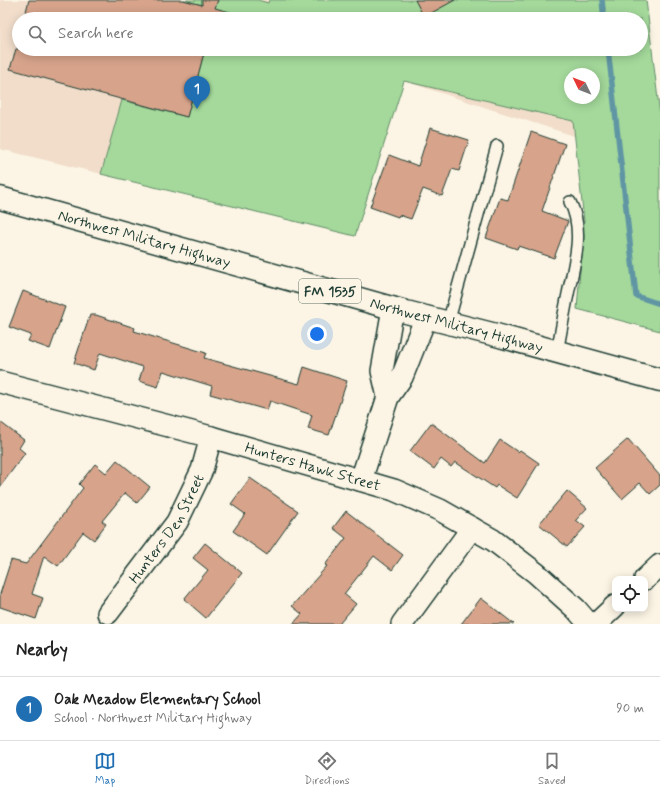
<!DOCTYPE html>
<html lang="en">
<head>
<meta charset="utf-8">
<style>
  :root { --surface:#fff; --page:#f6f6f6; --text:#222; --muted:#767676; --line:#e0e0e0; --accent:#1f6fb2 }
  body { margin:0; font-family:Mynerve,sans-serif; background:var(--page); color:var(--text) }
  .controls { position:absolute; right:12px; bottom:12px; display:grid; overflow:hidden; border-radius:8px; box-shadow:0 2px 10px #0003 }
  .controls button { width:36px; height:36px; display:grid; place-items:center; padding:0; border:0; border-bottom:1px solid var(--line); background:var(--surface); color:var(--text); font:20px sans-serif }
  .compass { position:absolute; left:564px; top:68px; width:36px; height:36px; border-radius:50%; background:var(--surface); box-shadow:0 2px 10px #0003; rotate:313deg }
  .you { position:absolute; left:317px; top:334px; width:14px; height:14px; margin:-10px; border:3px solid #fff; border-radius:50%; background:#1a73e8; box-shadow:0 0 0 6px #1a73e833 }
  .badge { display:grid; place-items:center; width:26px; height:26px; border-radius:50%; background:var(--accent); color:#fff; font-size:13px; font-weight:700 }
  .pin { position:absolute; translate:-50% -33px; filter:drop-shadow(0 1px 2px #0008) }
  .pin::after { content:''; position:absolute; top:21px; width:14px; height:12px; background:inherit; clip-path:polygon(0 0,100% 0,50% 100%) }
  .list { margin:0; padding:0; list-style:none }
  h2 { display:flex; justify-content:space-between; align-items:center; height:52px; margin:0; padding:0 16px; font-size:17px }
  h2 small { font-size:13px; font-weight:400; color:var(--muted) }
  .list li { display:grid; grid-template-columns:26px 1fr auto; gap:12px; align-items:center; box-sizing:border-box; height:64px; padding:0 16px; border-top:1px solid var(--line) }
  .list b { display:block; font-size:15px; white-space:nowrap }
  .list p { margin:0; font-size:13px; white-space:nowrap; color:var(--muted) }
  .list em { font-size:13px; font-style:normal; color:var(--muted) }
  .icon { flex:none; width:22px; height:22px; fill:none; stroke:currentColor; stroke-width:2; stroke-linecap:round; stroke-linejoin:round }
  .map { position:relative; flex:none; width:660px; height:624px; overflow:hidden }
  .search { position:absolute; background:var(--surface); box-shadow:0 2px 10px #0003; left:12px; right:12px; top:12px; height:44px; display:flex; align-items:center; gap:10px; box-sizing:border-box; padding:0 14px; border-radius:22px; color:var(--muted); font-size:15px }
  .sheet { height:116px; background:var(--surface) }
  nav { display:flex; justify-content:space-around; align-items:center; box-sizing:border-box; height:56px; border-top:1px solid var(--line); background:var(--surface); font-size:11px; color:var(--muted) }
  nav a { display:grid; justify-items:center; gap:2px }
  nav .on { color:var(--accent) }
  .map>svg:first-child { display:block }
  .built { fill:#f1ddca }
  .green { fill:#a4d99b; stroke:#628b68; fill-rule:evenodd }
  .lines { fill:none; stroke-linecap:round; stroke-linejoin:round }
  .stream { stroke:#6096a4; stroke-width:5.5 }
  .building { fill:#d7a48b; stroke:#1f3d34 }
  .lane-casing { stroke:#1f3d34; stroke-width:14 }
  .street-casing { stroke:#1f3d34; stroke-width:24 }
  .primary-casing { stroke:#1f3d34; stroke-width:25 }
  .lane { stroke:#fcf5e5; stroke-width:11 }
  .street { stroke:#fcf5e5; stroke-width:21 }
  .primary { stroke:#fcf5e5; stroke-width:22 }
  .labels { text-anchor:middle; stroke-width:4; stroke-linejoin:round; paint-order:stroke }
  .shield { fill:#fcf5e5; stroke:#617469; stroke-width:1 }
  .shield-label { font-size:14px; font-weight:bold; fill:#1f3d34 }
  .street-label { font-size:15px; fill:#1f3d34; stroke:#fcf5e5 }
</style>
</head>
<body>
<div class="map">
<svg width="660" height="624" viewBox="0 0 660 624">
  <rect width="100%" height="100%" fill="#fcf5e5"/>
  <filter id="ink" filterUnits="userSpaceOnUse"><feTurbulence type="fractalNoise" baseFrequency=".025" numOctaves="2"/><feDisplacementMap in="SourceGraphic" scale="8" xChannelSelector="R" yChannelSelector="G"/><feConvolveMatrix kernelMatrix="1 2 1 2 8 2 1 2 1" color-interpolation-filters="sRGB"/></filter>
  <g filter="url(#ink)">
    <path class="built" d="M0,0H563L564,19H19V49H567L574,136L404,81L355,236L0,149Z"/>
    <path class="green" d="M183,0H258L268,3L269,0H646L660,116V331L577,309L584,221L573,121L404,81L355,236L101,174L122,100L187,117L205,49H641V19H213L215,8ZM570,74H594V98H570Z"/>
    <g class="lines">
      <path class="stream" d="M602,0L604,19
        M608,49L636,296L660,304"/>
    </g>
    <path class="building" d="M29,0H183L202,5V0H218L215,8L237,14L236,19H24Z
      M415,0H455L424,17Z
      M16,49H205L187,117L10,69Z
      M430,128L469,140L459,171L452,169L442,196L423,189L411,219L399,215L398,217L370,207L389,155L418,166Z
      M531,132L565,144L542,211L568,221L554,258L518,246L517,249L486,238L500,198L508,200Z
      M23,291L65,307L50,349L28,341L31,335L9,327Z
      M90,315H96L135,328L134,331L206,353L204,358L299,384L304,367L347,381L329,435L308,429L312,415L270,401L267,410L210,394L212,386L163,371L158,387L139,381L143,367L100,353L94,370L74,363Z
      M0,422L24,440L19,448L25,453L0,487Z
      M431,423L485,463L500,440L518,452L520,450L539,463L517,498L497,485L495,488L455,462L451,467L441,459L434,469L410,451Z
      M628,439L660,476V485L650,494L640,483L622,499L595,468Z
      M117,460L150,487L137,503L125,493L102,521L106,524L94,540L83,532L58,566L44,556L32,594L43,598L36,619L0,607V594L11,560L26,564L83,488L79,484L95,464L106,473Z
      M250,478L298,511L267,555L233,531L245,514L231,504Z
      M567,491L587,508L576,520L585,527L567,547L539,524Z
      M346,511L403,555L392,570L374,556L344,594L356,604L339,624H293L302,614L292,606L327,566L325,565L346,538L333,528Z
      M205,543L242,573L206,618L184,599L208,570L193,558Z
      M481,598L514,624H461Z"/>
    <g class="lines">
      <g class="lane-casing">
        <path id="lane" d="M448,323L497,146
          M557,352C561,332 564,313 568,294C574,264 585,231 570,202"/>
      </g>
      <g class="street-casing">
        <g id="street">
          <path id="s1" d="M0,382L211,437L394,490L440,510L493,540L536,573L576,609L589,624"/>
          <path d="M388,397L382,371L393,308"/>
          <path d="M361,480L388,397L402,377L426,317"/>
          <path d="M645,579L660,565"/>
          <path id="s2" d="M108,613L177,522L202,470L211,437"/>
          <path d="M402,624L472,528"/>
          <path d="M596,624L615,606"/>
        </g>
      </g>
      <g class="primary-casing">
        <g id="primary">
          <path id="s3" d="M0,198L406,312L496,335L660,380"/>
        </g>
      </g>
      <use href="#lane" class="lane"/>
      <use href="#street" class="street"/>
      <use href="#primary" class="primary"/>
    </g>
  </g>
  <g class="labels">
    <rect class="shield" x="299" y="279" width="62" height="24" rx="3"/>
    <g class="shield-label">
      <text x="330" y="296">FM 1535</text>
    </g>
    <g class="street-label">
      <text dy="5" stroke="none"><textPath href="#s3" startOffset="150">Northwest Military Highway</textPath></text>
      <text dy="5" stroke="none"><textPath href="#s3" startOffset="474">Northwest Military Highway</textPath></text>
      <text dy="5" stroke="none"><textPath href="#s1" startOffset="324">Hunters Hawk Street</textPath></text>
      <text dy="5" stroke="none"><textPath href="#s2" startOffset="103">Hunters Den Street</textPath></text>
    </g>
  </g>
</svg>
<div class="controls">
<button><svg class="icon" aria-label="locate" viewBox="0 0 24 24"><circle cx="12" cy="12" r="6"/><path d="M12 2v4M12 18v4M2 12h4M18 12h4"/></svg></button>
</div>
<svg class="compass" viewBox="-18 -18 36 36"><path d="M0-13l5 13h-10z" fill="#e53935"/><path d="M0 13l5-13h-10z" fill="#767676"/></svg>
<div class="you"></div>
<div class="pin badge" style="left:197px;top:109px">1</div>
<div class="search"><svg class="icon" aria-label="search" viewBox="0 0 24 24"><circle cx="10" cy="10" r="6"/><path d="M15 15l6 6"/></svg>Search here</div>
</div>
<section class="sheet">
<h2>Nearby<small></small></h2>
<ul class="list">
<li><span class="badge">1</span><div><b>Oak Meadow Elementary School</b><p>School · Northwest Military Highway</p></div><em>90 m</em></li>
</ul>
</section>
<nav>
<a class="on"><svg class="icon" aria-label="map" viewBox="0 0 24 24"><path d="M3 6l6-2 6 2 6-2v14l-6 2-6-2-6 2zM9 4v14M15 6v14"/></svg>Map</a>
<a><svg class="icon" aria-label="directions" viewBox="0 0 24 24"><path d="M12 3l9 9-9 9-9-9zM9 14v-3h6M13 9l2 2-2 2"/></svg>Directions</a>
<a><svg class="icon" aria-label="saved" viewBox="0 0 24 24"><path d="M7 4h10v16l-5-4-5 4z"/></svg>Saved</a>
</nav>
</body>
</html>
